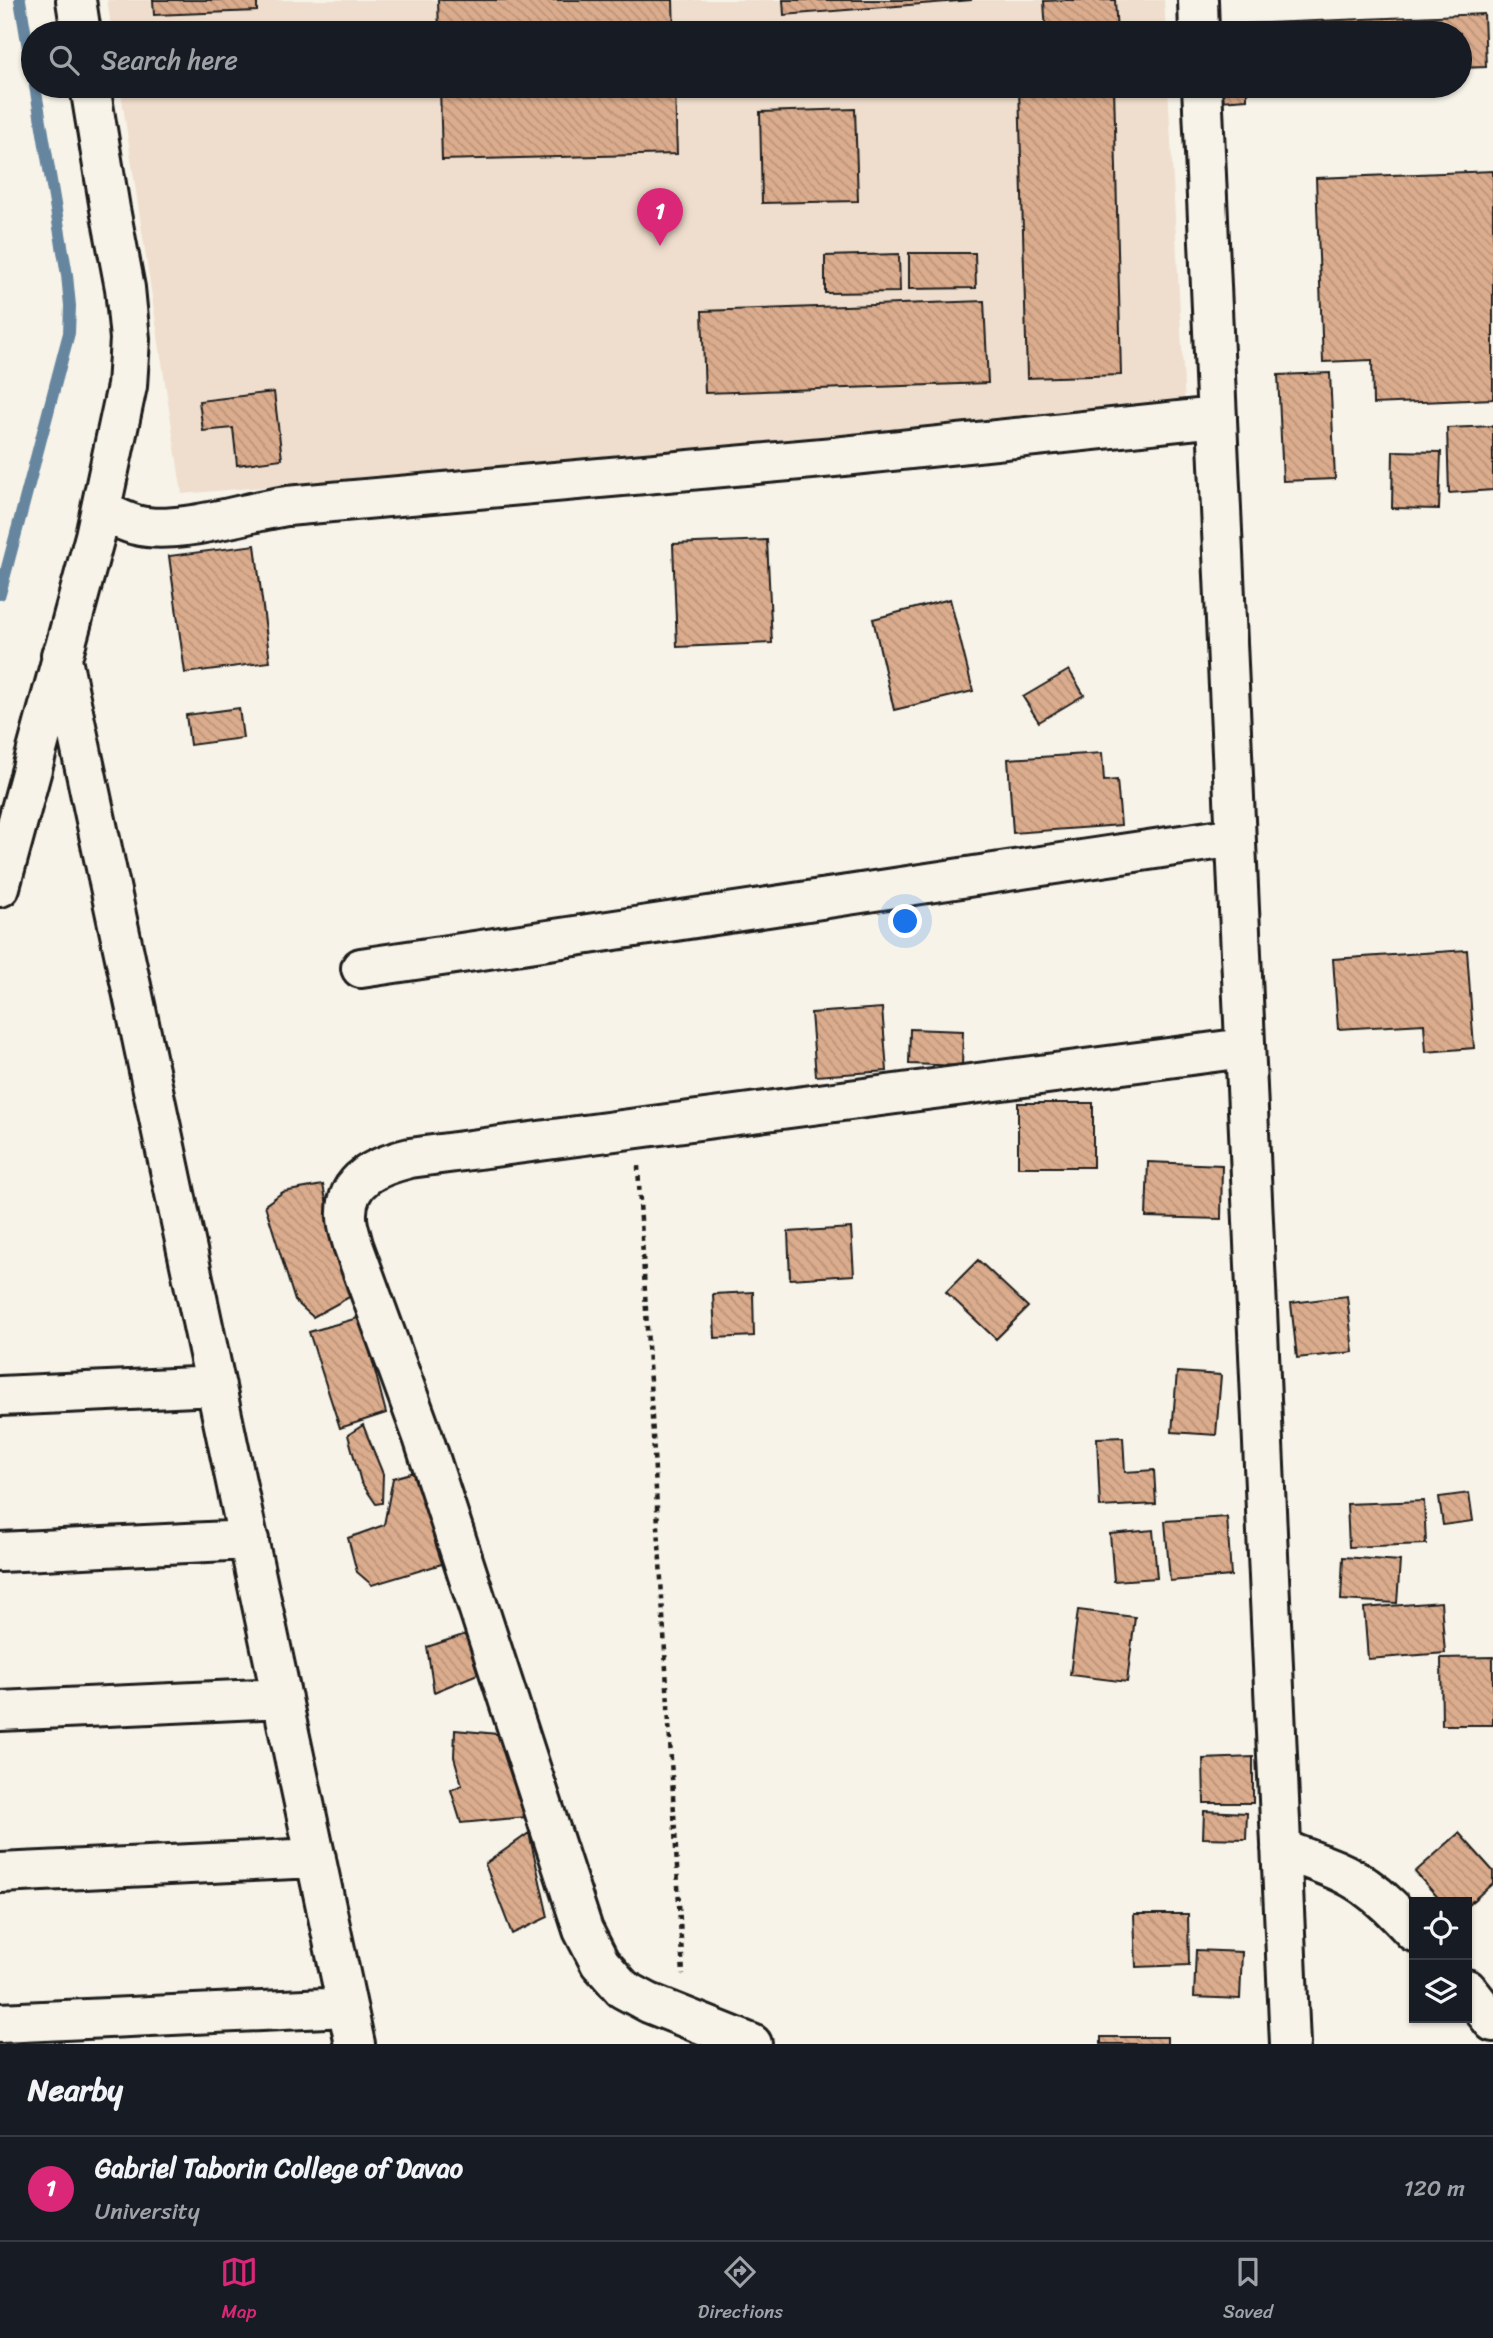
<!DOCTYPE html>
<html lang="en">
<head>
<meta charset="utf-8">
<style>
  :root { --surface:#171b24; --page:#242831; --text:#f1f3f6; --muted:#9ea1a6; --line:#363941; --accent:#db2777 }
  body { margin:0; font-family:Sriracha,sans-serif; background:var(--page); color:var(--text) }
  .controls { position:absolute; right:21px; bottom:21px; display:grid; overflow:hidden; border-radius:0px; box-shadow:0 2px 5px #0004 }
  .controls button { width:63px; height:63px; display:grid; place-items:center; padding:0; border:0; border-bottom:2px solid var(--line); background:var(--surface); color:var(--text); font:35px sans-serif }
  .you { position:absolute; left:906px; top:922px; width:24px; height:24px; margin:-18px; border:5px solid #fff; border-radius:50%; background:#1a73e8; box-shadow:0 0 0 10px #1a73e833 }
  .badge { display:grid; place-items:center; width:46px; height:46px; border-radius:50%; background:var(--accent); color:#fff; font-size:23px; font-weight:700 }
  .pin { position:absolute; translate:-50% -58px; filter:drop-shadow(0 2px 4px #0008) }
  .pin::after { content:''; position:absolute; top:37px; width:24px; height:21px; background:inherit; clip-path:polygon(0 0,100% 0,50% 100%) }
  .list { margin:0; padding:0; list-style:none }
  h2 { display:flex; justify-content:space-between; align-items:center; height:91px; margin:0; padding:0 28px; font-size:30px }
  h2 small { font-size:23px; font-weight:400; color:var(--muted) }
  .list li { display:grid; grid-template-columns:46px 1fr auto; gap:21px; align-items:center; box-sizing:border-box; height:105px; padding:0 28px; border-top:2px solid var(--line) }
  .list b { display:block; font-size:26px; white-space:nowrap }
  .list p { margin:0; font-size:23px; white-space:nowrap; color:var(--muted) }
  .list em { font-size:23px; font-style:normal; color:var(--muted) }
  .icon { flex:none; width:38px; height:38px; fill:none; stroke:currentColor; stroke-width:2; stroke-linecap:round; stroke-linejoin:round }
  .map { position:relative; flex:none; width:1493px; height:2044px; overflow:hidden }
  .search { position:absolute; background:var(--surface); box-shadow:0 2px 5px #0004; left:21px; right:21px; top:21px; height:77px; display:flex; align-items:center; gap:18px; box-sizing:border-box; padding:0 24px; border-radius:38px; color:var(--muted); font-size:26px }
  .sheet { height:196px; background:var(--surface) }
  nav { display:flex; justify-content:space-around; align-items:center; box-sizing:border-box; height:98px; border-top:2px solid var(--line); background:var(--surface); font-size:19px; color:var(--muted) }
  nav a { display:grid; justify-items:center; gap:4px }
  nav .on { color:var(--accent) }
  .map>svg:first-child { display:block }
  .built { fill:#efdecd }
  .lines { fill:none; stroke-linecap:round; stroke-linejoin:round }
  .stream { stroke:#66869f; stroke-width:12 }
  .building { fill:url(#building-back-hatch); stroke:#1c1c1c; stroke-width:2 }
  .street-casing { stroke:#1c1c1c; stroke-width:44 }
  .path { stroke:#1c1c1c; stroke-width:4.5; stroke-dasharray:5 5; stroke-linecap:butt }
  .street { stroke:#f7f3e8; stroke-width:38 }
</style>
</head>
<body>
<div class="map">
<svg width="1493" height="2044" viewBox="0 0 1493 2044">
  <defs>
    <pattern id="building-back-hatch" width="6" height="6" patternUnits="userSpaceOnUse" patternTransform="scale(1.75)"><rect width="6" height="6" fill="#dbac8d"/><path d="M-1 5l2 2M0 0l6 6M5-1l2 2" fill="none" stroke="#bb9379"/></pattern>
  </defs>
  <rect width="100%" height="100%" fill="#f7f3e8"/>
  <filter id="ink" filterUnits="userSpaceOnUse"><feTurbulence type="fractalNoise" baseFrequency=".0143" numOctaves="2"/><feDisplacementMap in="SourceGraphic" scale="14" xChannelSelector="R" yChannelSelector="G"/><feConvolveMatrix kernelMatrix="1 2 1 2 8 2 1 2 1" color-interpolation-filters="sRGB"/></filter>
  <g filter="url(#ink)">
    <path class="built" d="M107,0H1164L1166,33H112Z
      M120,86H1168L1185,406L182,494Z"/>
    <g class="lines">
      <path class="stream" d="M20,0L33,78
        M0,594L69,333L70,306L67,275L35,86"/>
    </g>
    <path class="building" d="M153,0H257V11L154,15Z
      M438,0H673L674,33H439Z
      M783,0H972L784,15Z
      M1065,0H1115L1117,33H1046L1044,1Z
      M1484,14L1486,67L1460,68V33H1217V31L1246,30L1245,24Z
      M440,86H675L677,154L442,160Z
      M1019,86H1114L1121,375L1027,378Z
      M1219,86H1247V99L1220,101Z
      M855,109L858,201L762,203L760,112Z
      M1493,171V399L1373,404L1372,360L1323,362L1316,178Z
      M909,253H975L976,288L909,289Z
      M899,254L900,292L825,293V256Z
      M984,301L988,383L705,393L702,311Z
      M1330,373L1335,479L1283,481L1278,375Z
      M274,392L282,459L237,465L233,428L203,431L199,401Z
      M1493,426V490L1449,493L1447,428Z
      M1393,451L1441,452L1439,509L1392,508Z
      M767,540L772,643L677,647L673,544Z
      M255,545L270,662L185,673L169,556Z
      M950,599L973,691L894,710L873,619Z
      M1069,670L1084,695L1039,722L1023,697Z
      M239,708L243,738L190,745L186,715Z
      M1102,753L1104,781L1117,780L1121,825L1013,833L1008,759Z
      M1467,950L1474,1048L1426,1052L1424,1024L1338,1029L1333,959Z
      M882,1008L887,1071L816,1076L811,1013Z
      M910,1029L963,1031L962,1066L909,1064Z
      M1018,1103H1093V1167H1018Z
      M1148,1162L1222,1165L1221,1219L1146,1217Z
      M323,1185L332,1230L353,1295L313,1317L295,1301L265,1205L283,1192Z
      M851,1228L854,1275L790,1279L788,1232Z
      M978,1260L1028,1307L996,1339L946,1292Z
      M753,1292L754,1336L715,1338L713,1294Z
      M1347,1296L1353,1352L1297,1358L1291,1303Z
      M361,1317L386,1413L340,1428L309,1332Z
      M1177,1372L1221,1375L1216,1435L1172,1432Z
      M363,1425L383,1474L382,1503L376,1504L361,1482L348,1435Z
      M1123,1437L1125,1472L1154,1470L1156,1504L1100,1507L1097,1438Z
      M418,1471L455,1560L372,1585L357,1572L348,1538L384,1525L393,1478Z
      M1469,1493L1473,1521L1443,1525L1439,1497Z
      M1424,1501L1426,1544L1349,1547L1347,1504Z
      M1227,1517L1231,1576L1170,1581L1165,1521Z
      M1153,1530L1157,1578L1114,1581L1110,1534Z
      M1343,1557L1400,1561L1397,1603L1341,1600Z
      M1441,1602L1445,1653L1368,1659L1364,1608Z
      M1078,1610L1135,1617L1127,1682L1070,1675Z
      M469,1633L485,1671L434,1692L427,1647Z
      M1493,1657V1725H1442L1441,1658Z
      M455,1730L508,1735L526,1817L461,1823L451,1790L462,1785L454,1757Z
      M1253,1757V1803H1204L1203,1759Z
      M1204,1811L1247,1813L1246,1839L1203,1838Z
      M529,1833L548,1917L512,1934L485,1864Z
      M1459,1833L1493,1871V1883L1467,1906V1902H1442L1415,1872Z
      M1134,1914H1188L1189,1965L1136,1967Z
      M1196,1950L1242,1952L1240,1999L1194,1997Z
      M1101,2037H1167V2044H1101Z"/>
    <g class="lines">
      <g class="street-casing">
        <path id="street" d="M76,0L81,33
          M1198,0L1199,33
          M1202,86L1290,2044
          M101,511C112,515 124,522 136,525C176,536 245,512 287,506L834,457L1217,417
          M61,655L355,2044
          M0,887L95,536L127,386L130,339L125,288L110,209L90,86
          M361,968L1235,837
          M0,1396L216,1386
          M0,1552L249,1540
          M0,1711L282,1698
          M1281,1849C1309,1860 1342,1869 1366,1887C1385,1900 1399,1916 1414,1932
          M0,1873L316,1858
          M1467,1989L1493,2022
          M0,2023L347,2007
          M752,2044L649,2003L623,1989L600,1963L583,1930L423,1437L353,1245C351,1236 347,1226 347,1217C345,1178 378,1166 410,1158L1244,1048"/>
      </g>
      <path class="path" d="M638,1166L683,1975"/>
      <use href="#street" class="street"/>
    </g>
  </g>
</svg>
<div class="controls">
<button><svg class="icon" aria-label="locate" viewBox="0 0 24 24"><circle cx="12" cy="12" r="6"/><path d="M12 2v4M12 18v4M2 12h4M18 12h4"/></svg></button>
<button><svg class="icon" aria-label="layers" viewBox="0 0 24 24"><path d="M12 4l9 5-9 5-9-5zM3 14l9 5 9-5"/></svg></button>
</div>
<div class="you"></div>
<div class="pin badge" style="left:660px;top:246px">1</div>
<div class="search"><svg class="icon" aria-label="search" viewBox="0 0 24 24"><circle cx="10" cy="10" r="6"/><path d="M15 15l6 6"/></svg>Search here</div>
</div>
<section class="sheet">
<h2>Nearby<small></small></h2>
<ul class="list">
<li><span class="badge">1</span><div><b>Gabriel Taborin College of Davao</b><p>University</p></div><em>120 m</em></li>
</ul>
</section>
<nav>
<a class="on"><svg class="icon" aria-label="map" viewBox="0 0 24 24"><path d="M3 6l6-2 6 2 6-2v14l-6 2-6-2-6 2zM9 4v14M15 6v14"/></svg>Map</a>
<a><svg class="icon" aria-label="directions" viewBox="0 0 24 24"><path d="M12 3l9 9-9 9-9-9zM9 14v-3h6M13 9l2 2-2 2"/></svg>Directions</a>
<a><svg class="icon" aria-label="saved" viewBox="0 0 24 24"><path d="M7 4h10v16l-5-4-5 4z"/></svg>Saved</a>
</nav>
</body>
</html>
